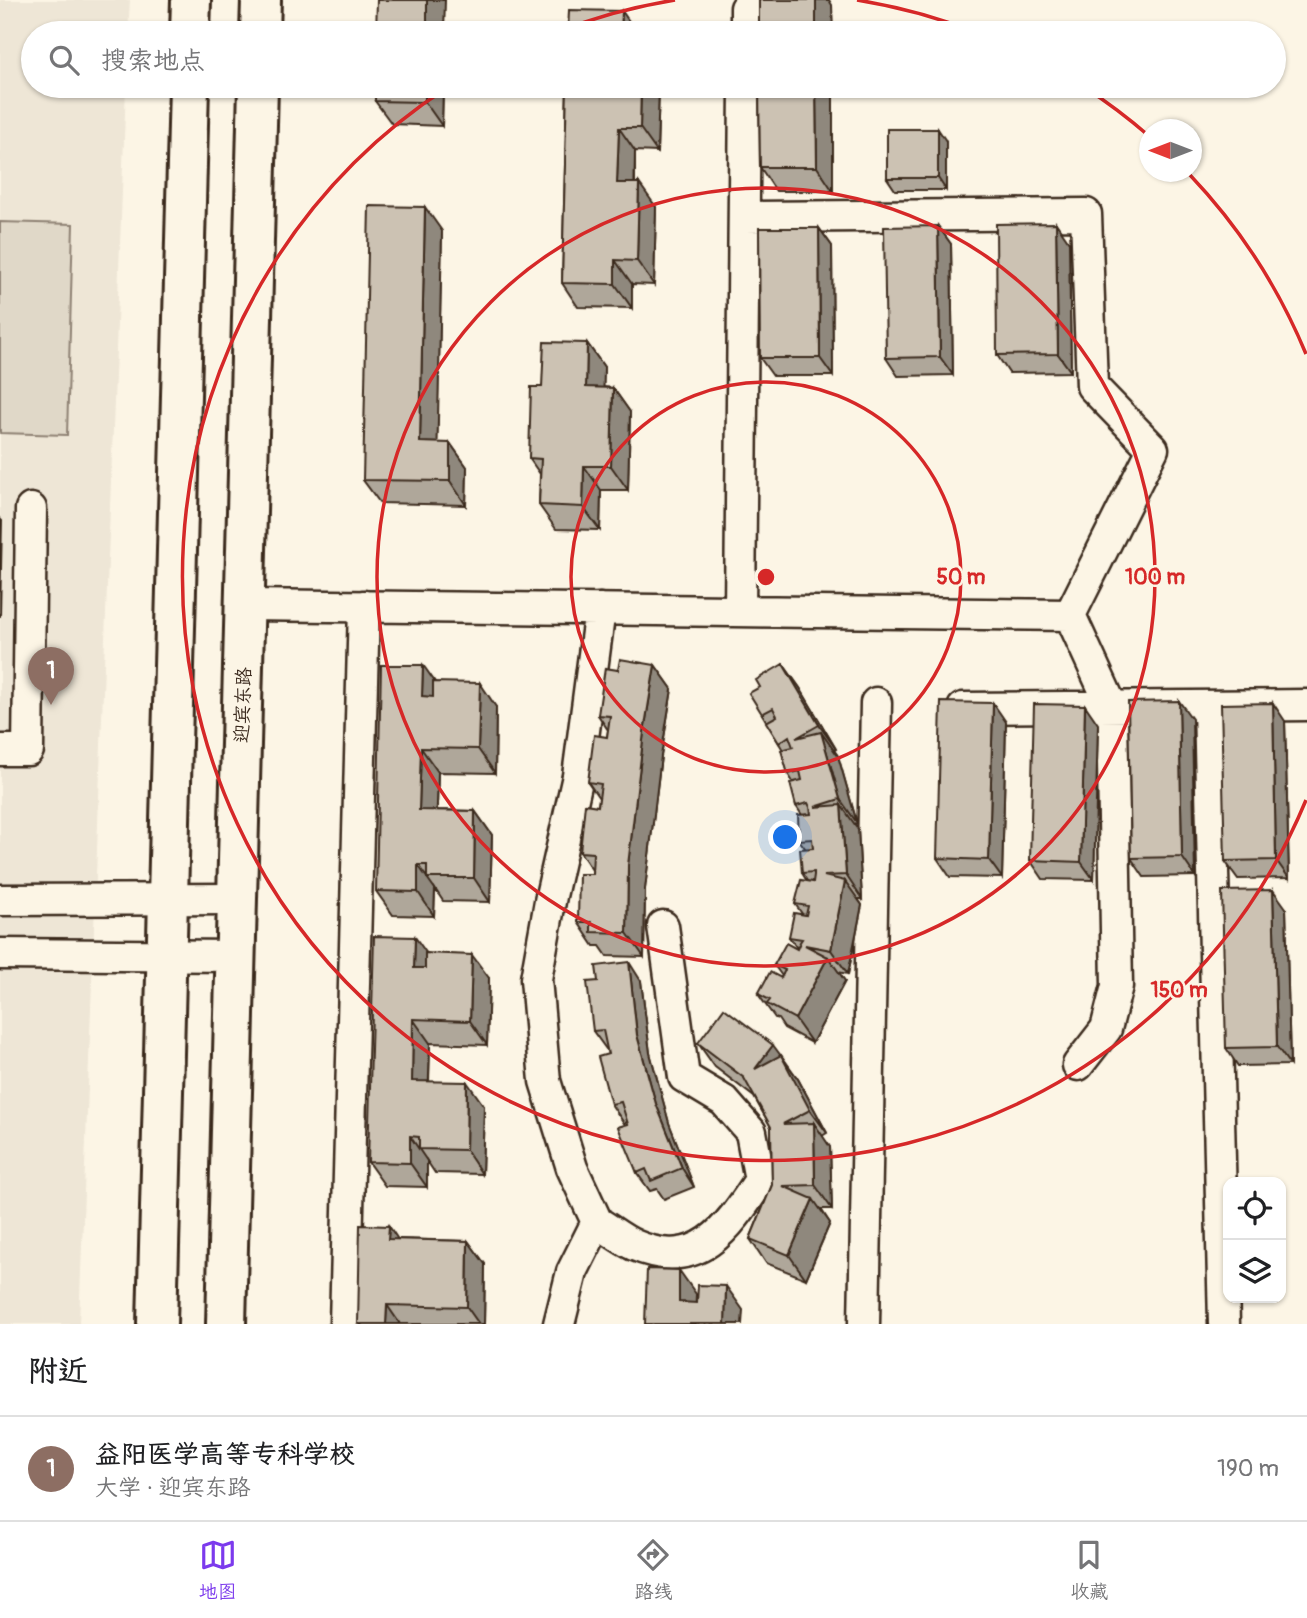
<!DOCTYPE html>
<html lang="zh">
<head>
<meta charset="utf-8">
<style>
  :root { --surface:#fff; --page:#f6f6f6; --text:#202124; --muted:#757577; --line:#e0e0e0; --accent:#7c3aed }
  body { margin:0; font-family:Pangolin,"LXGW WenKai TC",sans-serif; background:var(--page); color:var(--text) }
  .controls { position:absolute; right:21px; bottom:21px; display:grid; overflow:hidden; border-radius:14px; box-shadow:0 2px 5px #0004 }
  .controls button { width:63px; height:63px; display:grid; place-items:center; padding:0; border:0; border-bottom:2px solid var(--line); background:var(--surface); color:var(--text); font:35px sans-serif }
  .compass { position:absolute; left:1139px; top:119px; width:63px; height:63px; border-radius:50%; background:var(--surface); box-shadow:0 2px 5px #0004; rotate:270deg }
  .you { position:absolute; left:786px; top:838px; width:24px; height:24px; margin:-18px; border:5px solid #fff; border-radius:50%; background:#1a73e8; box-shadow:0 0 0 10px #1a73e833 }
  .badge { display:grid; place-items:center; width:46px; height:46px; border-radius:50%; background:var(--accent); color:#fff; font-size:23px; font-weight:700 }
  .pin { position:absolute; translate:-50% -58px; filter:drop-shadow(0 2px 4px #0008) }
  .pin::after { content:''; position:absolute; top:37px; width:24px; height:21px; background:inherit; clip-path:polygon(0 0,100% 0,50% 100%) }
  .list { margin:0; padding:0; list-style:none }
  h2 { display:flex; justify-content:space-between; align-items:center; height:91px; margin:0; padding:0 28px; font-size:30px }
  h2 small { font-size:23px; font-weight:400; color:var(--muted) }
  .list li { display:grid; grid-template-columns:46px 1fr auto; gap:21px; align-items:center; box-sizing:border-box; height:105px; padding:0 28px; border-top:2px solid var(--line) }
  .list b { display:block; font-size:26px; white-space:nowrap }
  .list p { margin:0; font-size:23px; white-space:nowrap; color:var(--muted) }
  .list em { font-size:23px; font-style:normal; color:var(--muted) }
  .icon { flex:none; width:38px; height:38px; fill:none; stroke:currentColor; stroke-width:2; stroke-linecap:round; stroke-linejoin:round }
  .map { position:relative; flex:none; width:1307px; height:1324px; overflow:hidden }
  .search { position:absolute; background:var(--surface); box-shadow:0 2px 5px #0004; left:21px; right:21px; top:21px; height:77px; display:flex; align-items:center; gap:18px; box-sizing:border-box; padding:0 24px; border-radius:38px; color:var(--muted); font-size:26px }
  .sheet { height:196px; background:var(--surface) }
  nav { display:flex; justify-content:space-around; align-items:center; box-sizing:border-box; height:98px; border-top:2px solid var(--line); background:var(--surface); font-size:19px; color:var(--muted) }
  nav a { display:grid; justify-items:center; gap:4px }
  nav .on { color:var(--accent) }
  .map>svg:first-child { display:block }
  .built { fill:#eee6d6 }
  .green { fill:#e0d8c8; stroke:#8e8173; stroke-width:2 }
  .lines { fill:none; stroke-linecap:round; stroke-linejoin:round }
  .minor-casing { stroke:#3b2a1e; stroke-width:35 }
  .highway-casing { stroke:#3b2a1e; stroke-width:44 }
  .minor { stroke:#fcf5e5; stroke-width:30 }
  .highway { stroke:#fcf5e5; stroke-width:38 }
  .wall { fill:#afa79a; stroke:#3b2a1e; stroke-width:2 }
  .shaded-wall { fill:#8f887d; stroke:#3b2a1e; stroke-width:2 }
  .building { fill:#ccc2b3; stroke:#3b2a1e; stroke-width:2 }
  .ring { fill:none; stroke:#d62828; stroke-width:3.5 }
  .labels { text-anchor:middle; stroke-width:5; stroke-linejoin:round; paint-order:stroke }
  .street-label { font-size:19px; fill:#3b2a1e; stroke:#fcf5e5 }
  .centre { fill:#d62828; stroke:#fcf5e5; stroke-width:3.5 }
  .ring-label { font-size:21px; text-anchor:middle; font-weight:bold; fill:#d62828; stroke:#fcf5e5; stroke-width:5; stroke-linejoin:round; paint-order:stroke }
</style>
</head>
<body>
<div class="map">
<svg width="1307" height="1324" viewBox="0 0 1307 1324">
  <rect width="100%" height="100%" fill="#fcf5e5"/>
  <filter id="ink" filterUnits="userSpaceOnUse"><feTurbulence type="fractalNoise" baseFrequency=".0143" numOctaves="2"/><feDisplacementMap in="SourceGraphic" scale="14" xChannelSelector="R" yChannelSelector="G"/><feConvolveMatrix kernelMatrix="1 2 1 2 8 2 1 2 1" color-interpolation-filters="sRGB"/></filter>
  <g filter="url(#ink)">
    <path class="built" d="M0,0H130L128,33H33V86H126L79,1324H0Z"/>
    <path class="green" d="M0,222L73,224L67,435L0,433Z"/>
    <g class="lines">
      <g class="minor-casing">
        <path id="minor" d="M746,33V8
          M744,217L1086,214L1092,386L1153,449L1070,615
          M245,605L1070,615L1112,707L1117,986L1106,1029L1078,1065
          M740,611L745,86
          M1209,706L1224,1324
          M963,708L1307,705
          M0,750H28L31,509
          M0,900L237,899
          M0,954L236,956
          M597,1222C609,1229 621,1239 634,1245C699,1273 728,1228 760,1180L751,1132L724,1101L684,1077L663,926
          M345,1324L364,606
          M559,1324L572,1272L597,1222L572,1168L545,1081L536,979L551,896L578,776L600,609
          M864,1324L876,703"/>
      </g>
      <g class="highway-casing">
        <path id="highway" d="M190,33L191,0
          M260,33L261,0
          M157,1324L189,86
          M226,1324L258,86"/>
      </g>
      <use href="#minor" class="minor"/>
      <use href="#highway" class="highway"/>
    </g>
    <path class="wall" d="M443,86L442,126L392,124L375,101Z
      M567,86H659L657,152L635,151V183L656,207L654,285L632,284V308L578,307L562,283Z
      M759,86H833V191H776L760,167Z
      M946,141V190H895L887,178Z
      M938,226L951,244L953,375L898,376L886,358Z
      M819,228L832,246L833,376H773L760,358Z
      M442,231L437,443H450L467,467L466,505L380,503L363,480Z
      M1069,242L1071,372L1009,373L997,355Z
      M587,343L604,367L603,387L613,388L630,412L628,490H601L600,530L556,529L539,505L540,474L529,458L542,387Z
      M783,664L800,688L836,749L834,750L838,756L857,823L854,824L858,829L862,899H858L862,905L848,974L838,972L845,981L812,1043L784,1028L778,1019L775,1018L758,994L781,978L782,976L774,965L797,948L789,937L803,915L795,904L807,881L802,873L805,848L799,840L802,815L796,806L793,782L788,774L783,750L762,714L760,687Z
      M655,665L672,689L661,756L645,889L644,957L607,956L600,946H594L578,922L592,874V870L580,852L598,806L599,798L588,782L607,737L608,730L598,715L618,670Z
      M434,682L496,707L495,773L438,772L437,810L475,811L492,835L490,902L443,901L435,889L434,916L393,915L376,891Z
      M1192,719L1195,876L1144,877L1131,858Z
      M1285,721L1289,878L1238,879L1225,861Z
      M1006,722L1002,878L950,877L937,858Z
      M1098,724L1094,880L1043,879L1030,860Z
      M1286,908L1290,1065L1238,1066L1226,1048Z
      M427,953L489,978L487,1045L430,1043L429,1082L484,1106L482,1174L435,1173L427,1161V1187L385,1186L368,1162Z
      M641,981L650,1053L669,1123L694,1187L664,1199L657,1189L650,1191L637,1173L628,1122L624,1123L611,1104L607,1049H606L593,1031Z
      M698,1043L781,1055L798,1079L827,1133L822,1136L830,1147L832,1209H821L830,1223L806,1279L766,1263L750,1239L772,1185L771,1127L754,1097L715,1067Z
      M398,1239L468,1241L485,1264L484,1324H358Z"/>
    <path class="shaded-wall" d="M427,0H445L444,33H427Z
      M816,0H829L832,5L833,33H816Z
      M622,11L637,33H621Z
      M425,86H443L442,126L425,102Z
      M641,86H659L657,152L640,128Z
      M816,86H833V191L817,167Z
      M619,128L635,151L634,207L617,183Z
      M938,129L946,141V190L938,178Z
      M639,183L656,207L654,285L637,261Z
      M425,207L442,231L437,466L420,442Z
      M1056,223L1069,242L1071,372L1058,354Z
      M938,226L951,244L953,375L940,357Z
      M819,228L832,246L833,376L820,358Z
      M615,260L632,284V308L615,284Z
      M587,343L604,367L603,411L586,387Z
      M613,388L630,412L628,490L611,466Z
      M450,443L467,467L466,505L450,481Z
      M584,466L601,490L600,530L583,507Z
      M0,519L2,521L0,617Z
      M783,664L800,688L836,749L819,725Z
      M423,665L440,689L439,720L422,696Z
      M655,665L672,689L661,756L645,889L644,957L627,933L628,865L644,732Z
      M480,683L496,707L495,773L478,749Z
      M1179,701L1192,719L1195,876L1182,857Z
      M993,703L1006,722L1002,878L989,860Z
      M1273,703L1285,721L1289,878L1276,860Z
      M1085,705L1098,724L1094,880L1081,862Z
      M821,732L838,756L857,823L840,799Z
      M421,748L438,772L436,834L419,810Z
      M841,805L858,829L862,899L846,875Z
      M475,811L492,835L490,902L474,878Z
      M418,865L435,889L434,916L418,892Z
      M845,881L862,905L848,974L831,950Z
      M1273,890L1286,908L1290,1065L1277,1047Z
      M415,937L432,961L431,992L414,968Z
      M472,955L489,978L487,1045L470,1021Z
      M828,957L845,981L812,1043L795,1019Z
      M629,962L641,981L650,1053L669,1123L694,1187L682,1168L656,1104L637,1035Z
      M413,1019L430,1043L428,1105L412,1081Z
      M773,1045L798,1079L827,1133L810,1110L755,1069Z
      M467,1082L484,1106L482,1174L466,1150Z
      M814,1123L830,1147L832,1209L815,1185Z
      M410,1136L427,1161V1187L410,1163Z
      M813,1199L830,1223L806,1279L789,1255Z
      M389,1226L405,1250L388,1239Z
      M468,1241L485,1264L484,1324H479L467,1307Z
      M679,1270L696,1294L695,1324L679,1302Z
      M726,1286L743,1310L742,1324H725Z
      M387,1305L400,1324H386Z"/>
    <path class="building" d="M377,0H427V33H376Z
      M759,0H816V33H759Z
      M569,10L622,11L621,33H568Z
      M375,86H425V102L375,101Z
      M567,86H641L640,128H619L617,183H639L637,261L615,260V284L562,283Z
      M759,86H816L817,167H760Z
      M887,129H938V178H887Z
      M369,206L425,207L420,442L450,443V481L363,480Z
      M1056,223L1058,354L997,355L996,224Z
      M938,226L940,357L886,358L884,227Z
      M759,228H819L820,358H760Z
      M544,342L587,343L586,387L613,388L611,466H584L583,507L539,505L541,459L529,458L531,387H542Z
      M620,659L655,665L644,732L628,865L627,933L591,932V922H578L579,874H592L593,853L580,852L585,804L598,806L601,784L588,782L594,735L607,737L610,716L598,715L605,668L618,670Z
      M783,664L819,725L796,738L821,732L840,799L815,807L841,805L846,875L824,876L845,881L831,950L805,945L828,957L795,1019L767,1004L770,1000L758,994L770,972L781,978L785,970L774,965L786,943L797,949L800,942L802,939L789,937L794,913L806,915L808,906L795,904L801,880L813,882L814,875V872L802,873L800,849L813,848L812,839L799,840L798,815L811,814L810,807L808,803L796,806L790,783L802,780L800,771L788,774L781,750L793,747L789,736L779,743L766,722L777,716L773,708L762,714L749,693L760,687L756,680Z
      M381,665H423L422,696L433,697V682L480,683L478,749L421,748L419,810L475,811L474,878H427V865H418V892L376,891Z
      M1179,701L1182,857L1131,858L1128,702Z
      M941,702L993,703L989,860L937,858Z
      M1273,703L1276,860L1225,861L1221,704Z
      M1034,704L1085,705L1081,862L1030,860Z
      M1273,890L1277,1047L1226,1048L1222,891Z
      M374,936L415,937L414,968H425V953L472,955L470,1021L413,1019L412,1081L467,1082L466,1150L419,1149V1137L410,1136V1163L368,1162Z
      M629,962L637,1035L656,1104L682,1168L651,1181L646,1169L637,1173L618,1127L628,1124L621,1102L611,1104L598,1057L608,1054L603,1030L593,1031L587,982L598,981L596,966Z
      M724,1008L773,1045L755,1069L781,1055L810,1110L783,1124L814,1123L815,1185L783,1186L813,1199L789,1255L750,1239L772,1185L771,1127L744,1078L698,1043Z
      M360,1225L389,1226L388,1239L468,1241L467,1307L387,1305L386,1324H358Z
      M647,1269L679,1270V1302L697,1303L698,1285L726,1286L725,1324H645Z"/>
  </g>
  <g class="ring">
    <circle cx="766" cy="577" r="195"/>
    <circle cx="766" cy="577" r="389"/>
    <path d="M1306 800A584 584 0 1 1 448 87M557 32A584 584 0 0 1 675 0M857 0A584 584 0 0 1 975 32M1084 87A584 584 0 0 1 1149 136M1190 175A584 584 0 0 1 1306 354"/>
  </g>
  <g class="labels">
    <g class="street-label">
      <text transform="translate(242 705) rotate(-88)" y="7">迎宾东路</text>
    </g>
  </g>
  <circle cx="766" cy="577" r="10" class="centre"/>
  <g class="ring-label">
    <text x="961" y="584">50 m</text>
    <text x="1155" y="584">100 m</text>
    <text x="1179" y="997">150 m</text>
  </g>
</svg>
<div class="controls">
<button><svg class="icon" aria-label="locate" viewBox="0 0 24 24"><circle cx="12" cy="12" r="6"/><path d="M12 2v4M12 18v4M2 12h4M18 12h4"/></svg></button>
<button><svg class="icon" aria-label="layers" viewBox="0 0 24 24"><path d="M12 4l9 5-9 5-9-5zM3 14l9 5 9-5"/></svg></button>
</div>
<svg class="compass" viewBox="-18 -18 36 36"><path d="M0-13l5 13h-10z" fill="#e53935"/><path d="M0 13l5-13h-10z" fill="#757577"/></svg>
<div class="you"></div>
<div class="pin badge" style="left:51px;top:705px;background:#8d6e63">1</div>
<div class="search"><svg class="icon" aria-label="search" viewBox="0 0 24 24"><circle cx="10" cy="10" r="6"/><path d="M15 15l6 6"/></svg>搜索地点</div>
</div>
<section class="sheet">
<h2>附近<small></small></h2>
<ul class="list">
<li><span class="badge" style="background:#8d6e63">1</span><div><b>益阳医学高等专科学校</b><p>大学 · 迎宾东路</p></div><em>190 m</em></li>
</ul>
</section>
<nav>
<a class="on"><svg class="icon" aria-label="map" viewBox="0 0 24 24"><path d="M3 6l6-2 6 2 6-2v14l-6 2-6-2-6 2zM9 4v14M15 6v14"/></svg>地图</a>
<a><svg class="icon" aria-label="directions" viewBox="0 0 24 24"><path d="M12 3l9 9-9 9-9-9zM9 14v-3h6M13 9l2 2-2 2"/></svg>路线</a>
<a><svg class="icon" aria-label="saved" viewBox="0 0 24 24"><path d="M7 4h10v16l-5-4-5 4z"/></svg>收藏</a>
</nav>
</body>
</html>
